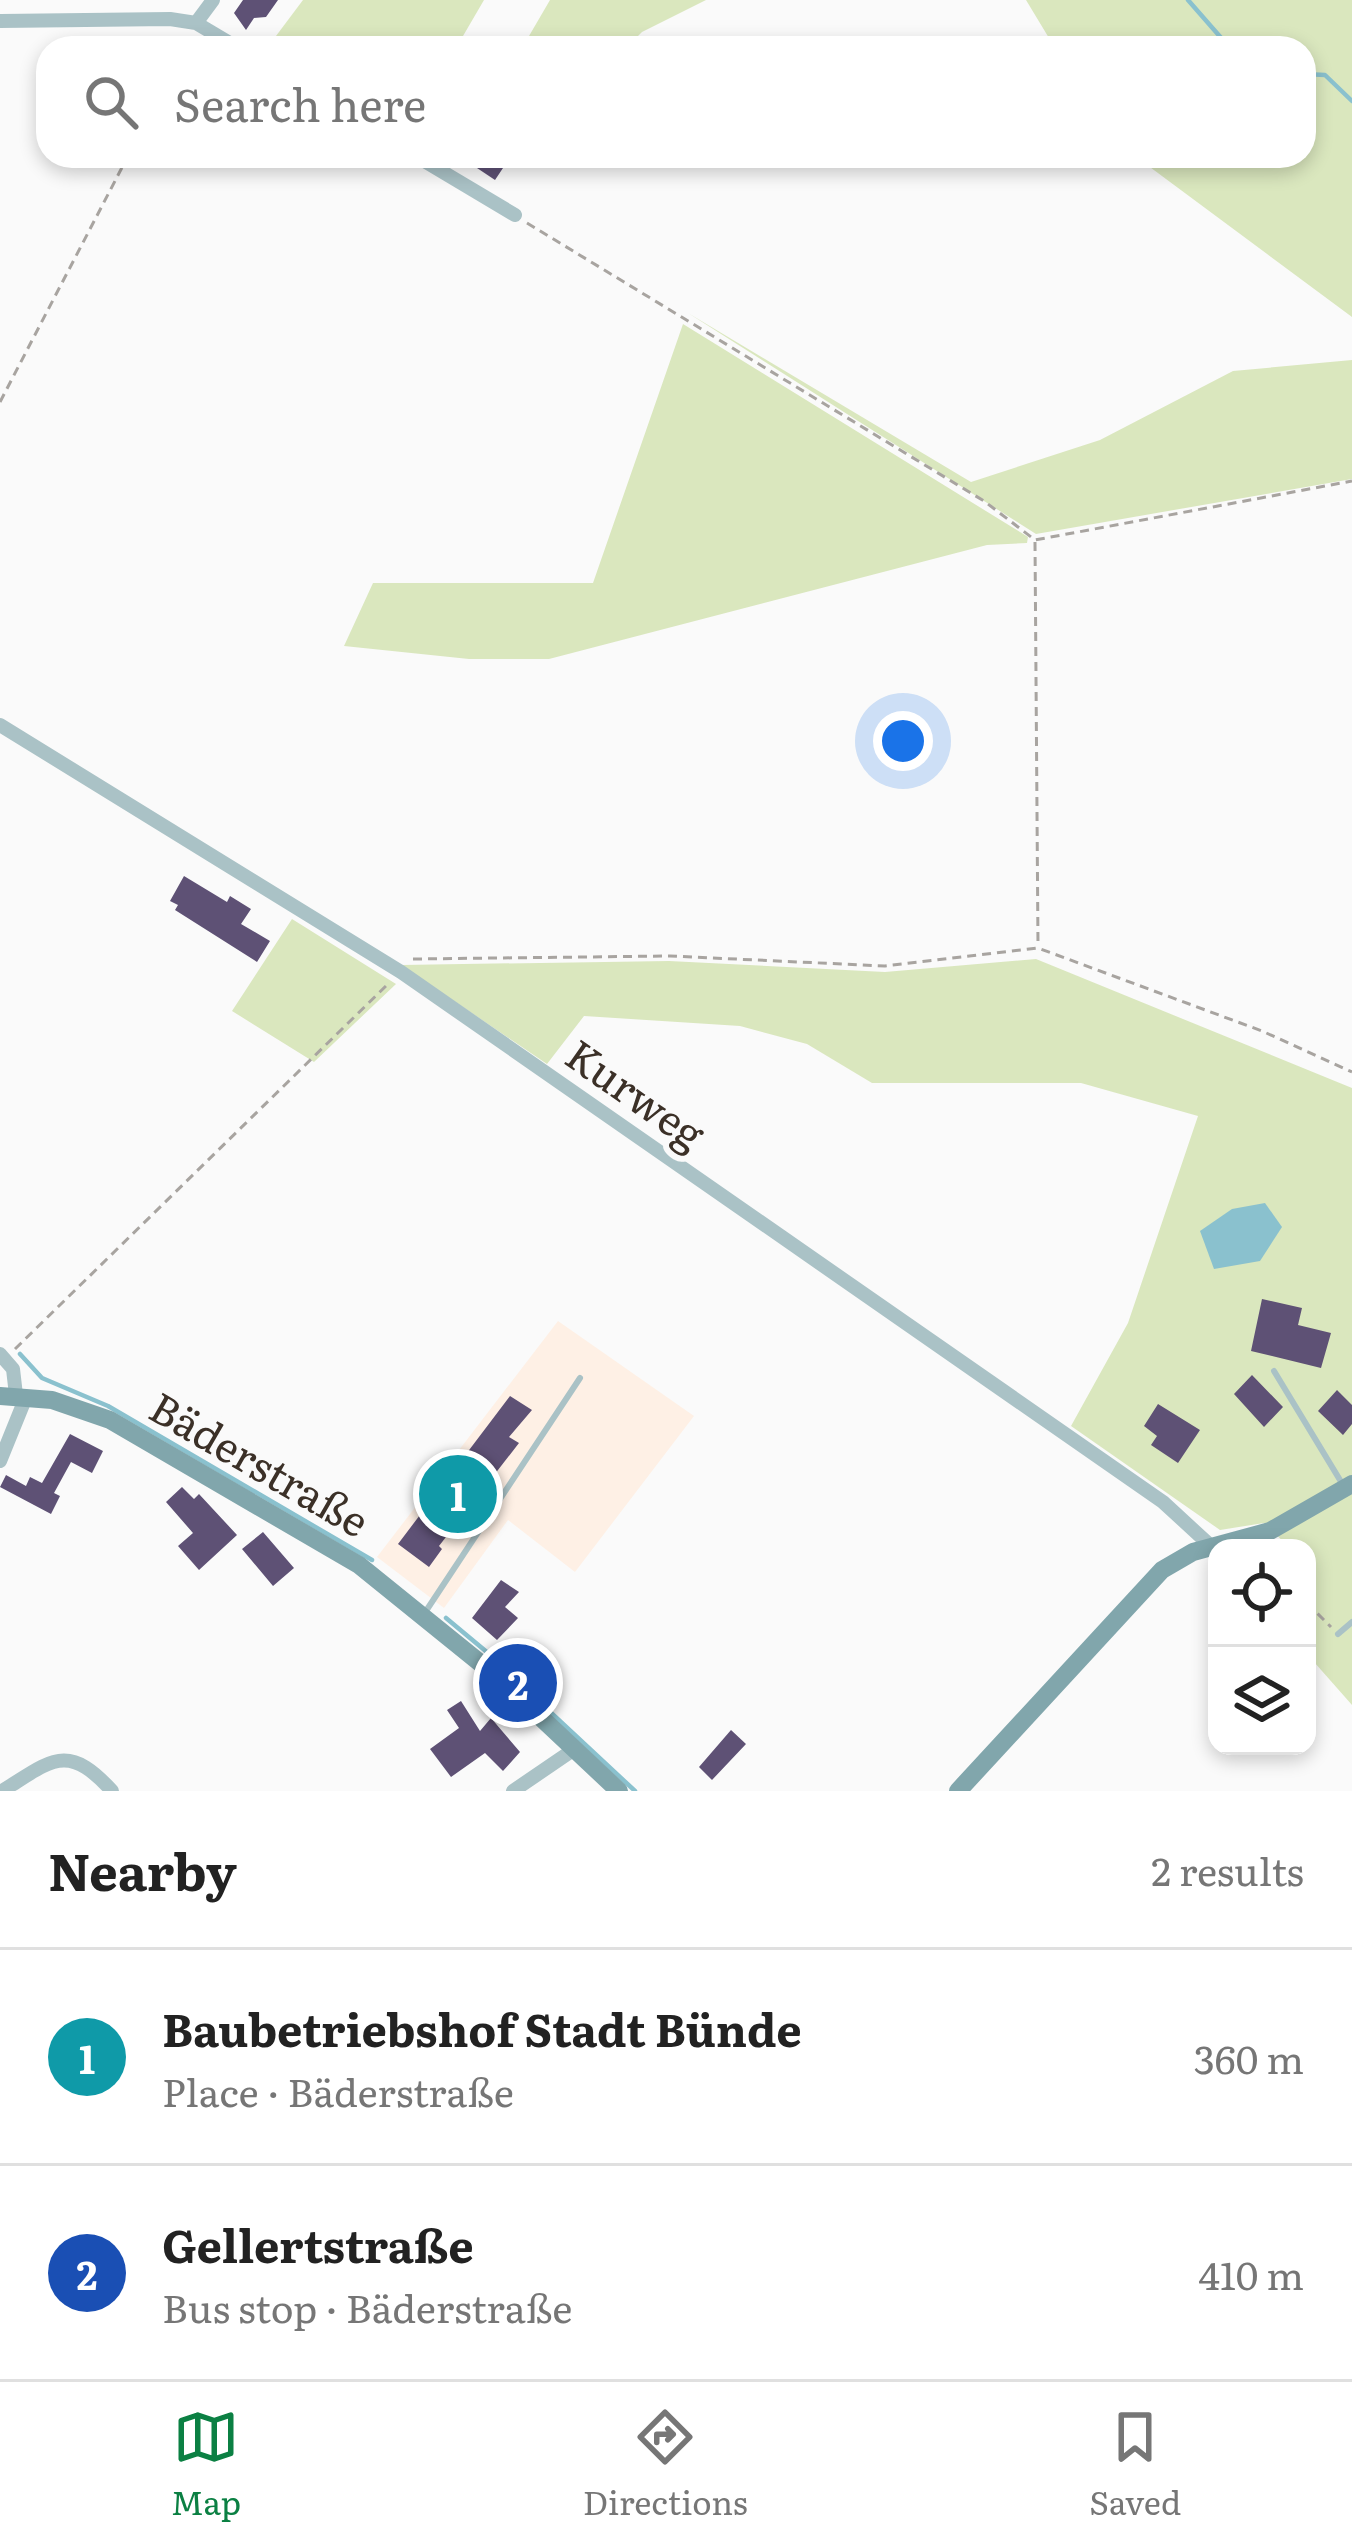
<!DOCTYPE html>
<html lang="en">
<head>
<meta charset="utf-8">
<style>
  :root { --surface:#fff; --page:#f2f2f2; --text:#222; --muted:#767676; --line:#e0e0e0; --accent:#0b8043 }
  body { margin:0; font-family:Literata,serif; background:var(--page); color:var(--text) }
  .controls { position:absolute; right:36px; bottom:36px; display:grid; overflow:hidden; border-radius:24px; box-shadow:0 6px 18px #0003 }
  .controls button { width:108px; height:108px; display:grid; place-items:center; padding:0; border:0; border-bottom:3px solid var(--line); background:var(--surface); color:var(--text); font:60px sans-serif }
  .you { position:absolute; left:903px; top:741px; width:42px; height:42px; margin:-30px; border:9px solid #fff; border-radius:50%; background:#1a73e8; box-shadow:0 0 0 18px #1a73e833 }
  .badge { display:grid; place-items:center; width:78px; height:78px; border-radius:50%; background:var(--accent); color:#fff; font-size:39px; font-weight:700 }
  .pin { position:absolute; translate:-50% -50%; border:6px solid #fff; box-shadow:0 3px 12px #0006 }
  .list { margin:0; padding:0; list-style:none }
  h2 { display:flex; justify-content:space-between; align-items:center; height:156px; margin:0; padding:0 48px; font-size:51px }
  h2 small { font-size:39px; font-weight:400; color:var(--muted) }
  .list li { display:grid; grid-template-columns:78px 1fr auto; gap:36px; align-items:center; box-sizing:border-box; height:216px; padding:0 48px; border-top:3px solid var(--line) }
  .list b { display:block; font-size:45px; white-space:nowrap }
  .list p { margin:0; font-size:39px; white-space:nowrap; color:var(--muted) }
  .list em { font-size:39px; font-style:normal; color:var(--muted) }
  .icon { flex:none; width:66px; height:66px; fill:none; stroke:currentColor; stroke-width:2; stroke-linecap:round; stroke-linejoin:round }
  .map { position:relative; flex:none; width:1352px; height:1791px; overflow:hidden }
  .search { position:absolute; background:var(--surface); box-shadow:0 6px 18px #0003; left:36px; right:36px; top:36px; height:132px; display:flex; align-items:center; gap:30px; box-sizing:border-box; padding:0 42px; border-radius:36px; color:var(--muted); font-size:45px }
  .sheet { height:588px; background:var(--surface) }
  nav { display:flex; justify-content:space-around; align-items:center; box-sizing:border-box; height:168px; border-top:3px solid var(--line); background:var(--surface); font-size:33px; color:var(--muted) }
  nav a { display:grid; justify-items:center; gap:6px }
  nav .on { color:var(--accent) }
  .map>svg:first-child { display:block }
  .built { fill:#fef0e5 }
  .green { fill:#dae7be }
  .water { fill:#8ac1ce }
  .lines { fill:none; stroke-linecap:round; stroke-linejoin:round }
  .stream { stroke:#8ac1ce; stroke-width:4.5 }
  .building { fill:#5e5175 }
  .path { stroke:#a8a4a0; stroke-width:3; stroke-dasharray:9 6; stroke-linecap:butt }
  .lane { stroke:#aac2c6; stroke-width:6 }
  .street { stroke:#aac2c6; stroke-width:14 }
  .secondary { stroke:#81a6ac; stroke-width:18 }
  .labels { text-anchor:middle; stroke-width:12; stroke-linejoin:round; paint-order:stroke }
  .street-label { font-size:42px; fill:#3b3027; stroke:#fafafa }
</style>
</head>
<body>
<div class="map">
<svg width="1352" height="1791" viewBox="0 0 1352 1791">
  <rect width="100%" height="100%" fill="#fafafa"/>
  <path class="built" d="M558,1321L694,1416L575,1572L508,1520L444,1608L377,1557Z"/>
  <path class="green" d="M303,0H484L456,48L429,43L426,48H267Z
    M550,0H706L642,32L626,48H522Z
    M1026,0H1352V317L1135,156H1304V48H1055Z
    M688,313L971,482L1100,440L1233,371L1352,360V479L1036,534Z
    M683,324L1028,537L1027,543L987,545L549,659H469L344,646L373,583H593Z
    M292,919L396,984L314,1062L232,1011Z
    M1036,959L1352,1088V1705L1307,1654V1548H1290L1264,1523L1220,1530L1071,1426L1128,1323L1198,1116L1081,1083H872L807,1044L740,1026L584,1016L547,1064L401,965L669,961L885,972Z"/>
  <path class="water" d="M1265,1203L1282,1227L1260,1261L1214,1269L1200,1231L1232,1209Z"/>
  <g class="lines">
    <path class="stream" d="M1188,0L1230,48
      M1304,74L1325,75L1352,101
      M20,1354L42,1378L108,1406L372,1560
      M446,1618L488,1653
      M502,1667L635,1791"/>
  </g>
  <path class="building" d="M243,0H278L266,17L254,18L246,30L234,13Z
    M459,156H511L495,180Z
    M184,876L227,902L230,896L251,909L241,924L270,941L257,962L175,910L178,905L170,901Z
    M1262,1299L1302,1308L1298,1325L1331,1333L1321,1368L1251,1351Z
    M1252,1375L1283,1407L1264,1427L1234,1394Z
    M1337,1390L1352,1405V1424L1343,1435L1318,1411Z
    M510,1396L532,1410L509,1437L519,1443L439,1546L442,1549L429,1567L398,1544Z
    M1158,1404L1200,1430L1178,1463L1151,1445L1157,1436L1144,1426Z
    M70,1434L103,1451L92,1473L71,1462L54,1493L60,1496L51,1514L0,1487L6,1475L26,1486L30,1477L42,1483Z
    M182,1487L194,1499L199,1494L237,1535L199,1570L178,1546L193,1533L166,1502Z
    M263,1532L294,1568L273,1586L242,1549Z
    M501,1580L519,1592L505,1607L518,1618L497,1640L472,1618Z
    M461,1701L480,1731L491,1718L520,1752L503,1771L485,1753L451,1777L430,1749L459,1728L447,1710Z
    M731,1730L746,1744L712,1780L699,1767Z"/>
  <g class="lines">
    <path class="path" d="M527,223L984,501L1035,540L1352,481
      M0,402L128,156
      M1035,542L1038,946
      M413,959L670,956L885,966L1038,948L1262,1031L1352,1072
      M15,1349L390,982
      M1307,1603L1331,1627"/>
    <path class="lane" d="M1274,1371L1343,1485
      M424,1614L580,1378
      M1338,1634L1352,1622"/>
    <path class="street" d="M0,21L170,19L196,23L238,48
      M196,23L213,0
      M416,156L515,215
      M0,725L401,972L1163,1502L1213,1548
      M0,1354L13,1369L16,1395
      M0,1461L26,1397
      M2,1791C51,1761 67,1741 112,1791
      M513,1791L576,1748"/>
    <path class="secondary" d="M0,1396L52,1400L110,1420L359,1565L500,1679L619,1791
      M958,1791L1162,1570L1193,1552L1270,1531L1352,1484"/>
  </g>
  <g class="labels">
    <g class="street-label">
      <text transform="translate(635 1095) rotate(35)" y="15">Kurweg</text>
      <text transform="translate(259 1465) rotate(30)" y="15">Bäderstraße</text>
    </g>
  </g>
</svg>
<div class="controls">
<button><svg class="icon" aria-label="locate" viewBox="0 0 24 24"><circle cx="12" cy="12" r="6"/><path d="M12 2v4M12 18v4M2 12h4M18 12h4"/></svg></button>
<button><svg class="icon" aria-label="layers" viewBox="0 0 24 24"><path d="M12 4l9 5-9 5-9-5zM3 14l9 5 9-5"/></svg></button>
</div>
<div class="you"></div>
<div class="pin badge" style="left:458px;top:1494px;background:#0f9aa8">1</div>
<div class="pin badge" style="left:518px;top:1683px;background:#1a4fb4">2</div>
<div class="search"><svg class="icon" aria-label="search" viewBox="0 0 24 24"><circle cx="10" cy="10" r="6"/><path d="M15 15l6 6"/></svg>Search here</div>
</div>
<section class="sheet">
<h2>Nearby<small>2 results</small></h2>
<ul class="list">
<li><span class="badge" style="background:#0f9aa8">1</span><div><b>Baubetriebshof Stadt Bünde</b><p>Place · Bäderstraße</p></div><em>360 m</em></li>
<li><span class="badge" style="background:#1a4fb4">2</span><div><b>Gellertstraße</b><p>Bus stop · Bäderstraße</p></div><em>410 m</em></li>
</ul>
</section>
<nav>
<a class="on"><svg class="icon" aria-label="map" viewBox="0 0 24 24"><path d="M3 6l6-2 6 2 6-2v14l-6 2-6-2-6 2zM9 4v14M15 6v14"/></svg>Map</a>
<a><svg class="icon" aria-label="directions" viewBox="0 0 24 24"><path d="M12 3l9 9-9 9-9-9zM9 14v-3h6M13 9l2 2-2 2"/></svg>Directions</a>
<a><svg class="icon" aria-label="saved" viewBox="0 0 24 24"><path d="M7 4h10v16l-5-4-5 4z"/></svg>Saved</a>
</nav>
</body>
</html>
